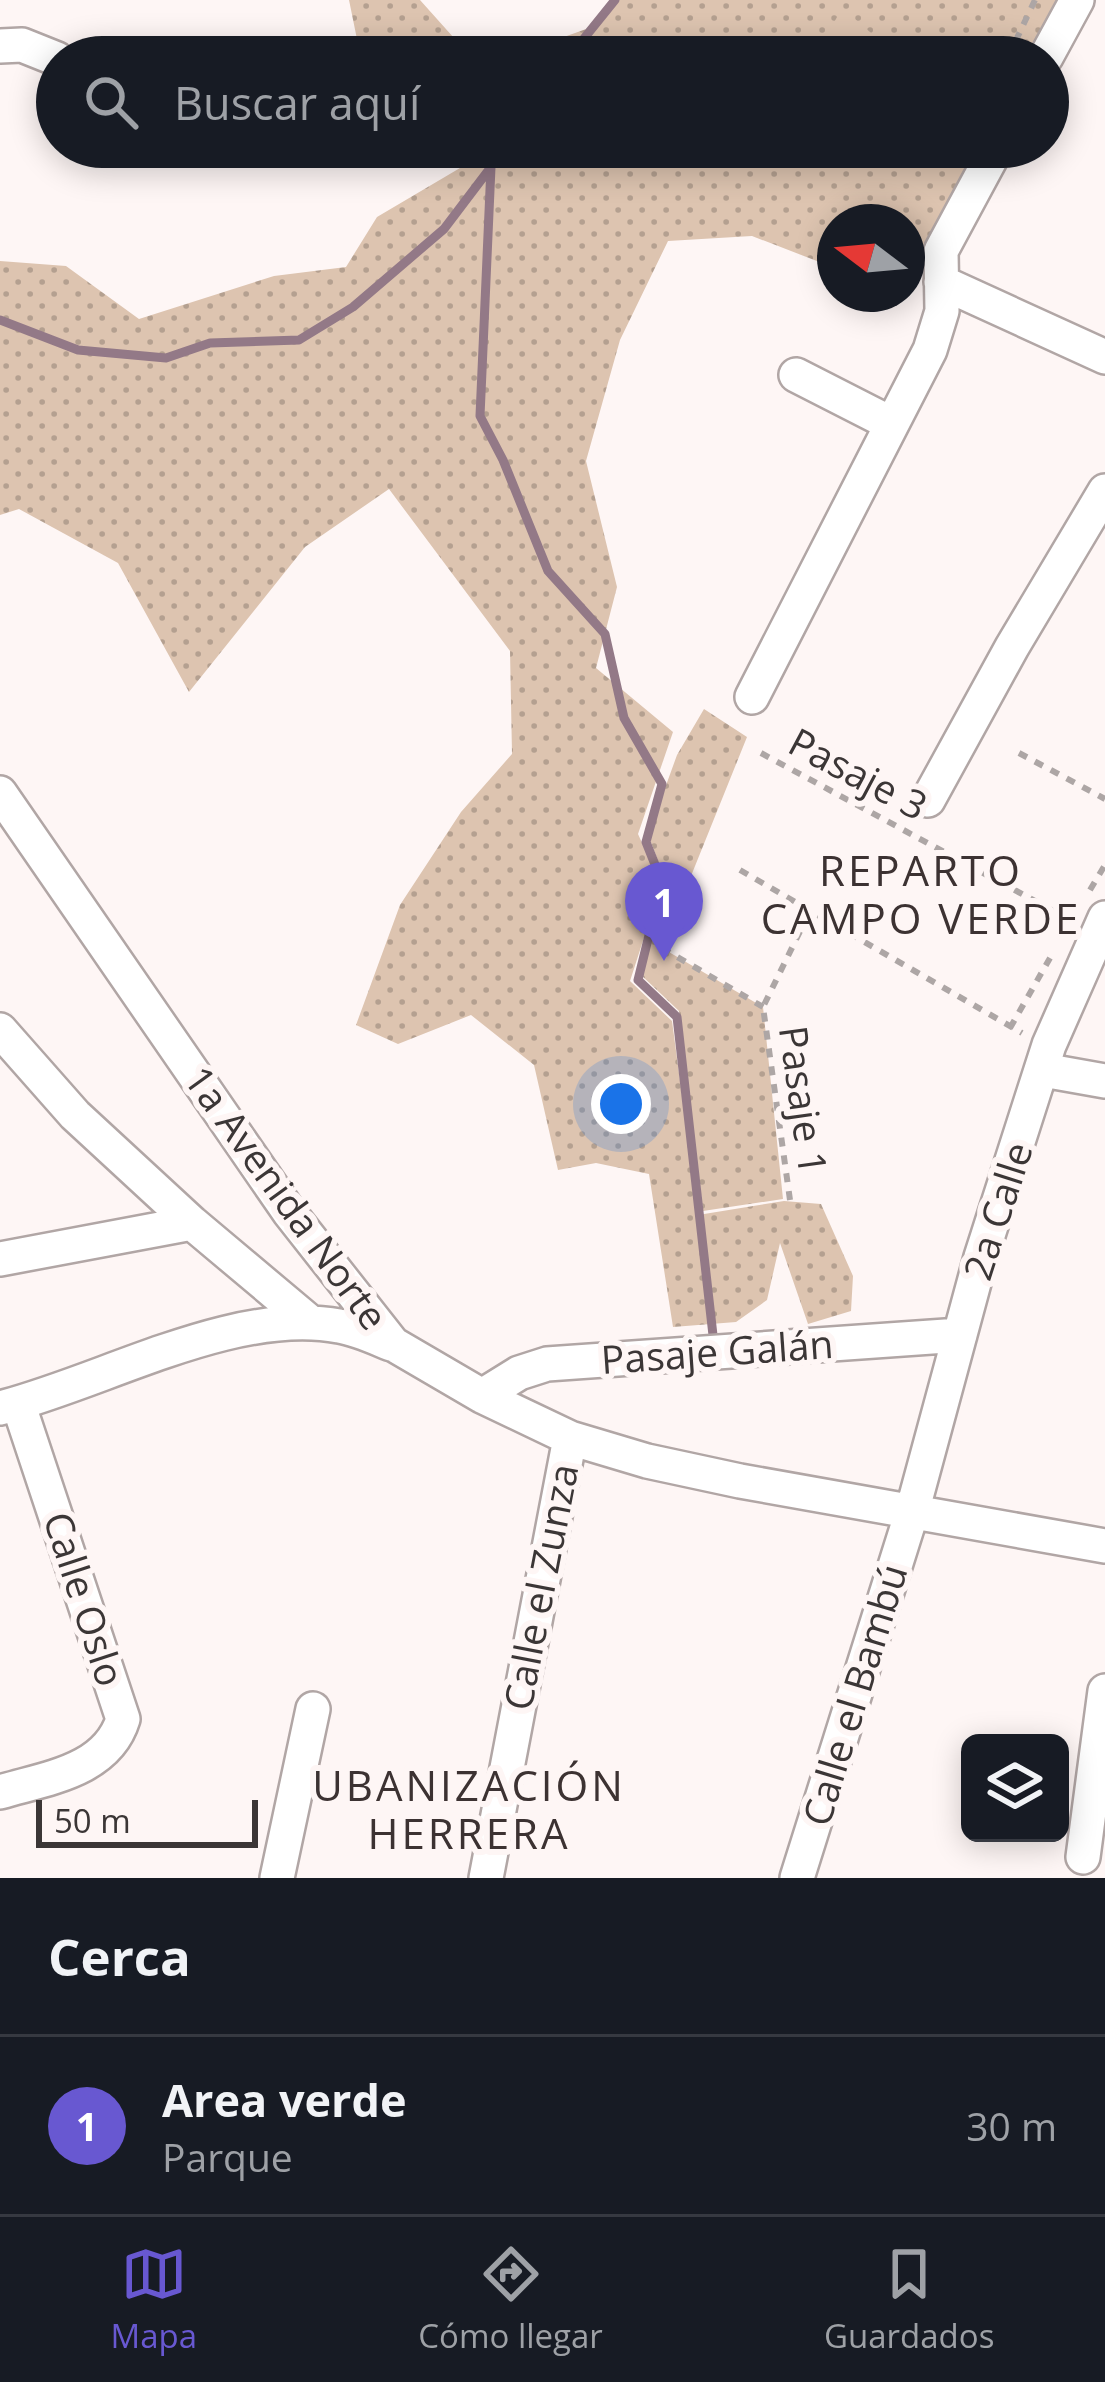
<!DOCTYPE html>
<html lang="es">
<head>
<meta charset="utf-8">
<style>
  :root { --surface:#171b24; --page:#242831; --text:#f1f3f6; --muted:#9ea1a6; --line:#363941; --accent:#6858d1 }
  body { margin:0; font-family:"Open Sans",sans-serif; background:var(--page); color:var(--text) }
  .controls { position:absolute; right:36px; bottom:36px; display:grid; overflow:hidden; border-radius:18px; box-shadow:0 6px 30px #0003 }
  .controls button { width:108px; height:108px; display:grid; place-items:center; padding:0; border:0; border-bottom:3px solid var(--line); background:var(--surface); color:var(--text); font:60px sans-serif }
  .compass { position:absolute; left:817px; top:204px; width:108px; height:108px; border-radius:50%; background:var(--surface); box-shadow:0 6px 30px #0003; rotate:286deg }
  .scale { position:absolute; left:36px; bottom:30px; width:222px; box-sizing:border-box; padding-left:12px; border:6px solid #3b3636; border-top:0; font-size:33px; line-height:42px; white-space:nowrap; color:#3b3636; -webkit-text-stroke:9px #fef6f5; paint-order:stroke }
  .you { position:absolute; left:621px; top:1104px; width:42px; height:42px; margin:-30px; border:9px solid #fff; border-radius:50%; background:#1a73e8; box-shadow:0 0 0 18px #1a73e833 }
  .badge { display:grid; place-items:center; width:78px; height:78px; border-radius:50%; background:var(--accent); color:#fff; font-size:39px; font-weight:700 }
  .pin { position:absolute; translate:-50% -99px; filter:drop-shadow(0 3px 6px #0008) }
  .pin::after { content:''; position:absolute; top:63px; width:42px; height:36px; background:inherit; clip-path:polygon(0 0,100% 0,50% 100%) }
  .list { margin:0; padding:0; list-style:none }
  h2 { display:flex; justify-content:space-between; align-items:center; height:156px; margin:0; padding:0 48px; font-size:51px }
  h2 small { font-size:39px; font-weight:400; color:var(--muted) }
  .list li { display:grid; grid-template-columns:78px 1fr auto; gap:36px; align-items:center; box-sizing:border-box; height:180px; padding:0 48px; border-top:3px solid var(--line) }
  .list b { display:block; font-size:45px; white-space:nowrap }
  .list p { margin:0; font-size:39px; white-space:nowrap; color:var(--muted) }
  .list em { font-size:39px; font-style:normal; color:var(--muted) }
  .icon { flex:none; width:66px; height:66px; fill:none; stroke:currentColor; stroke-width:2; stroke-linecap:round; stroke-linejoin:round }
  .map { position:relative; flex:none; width:1105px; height:1878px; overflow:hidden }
  .search { position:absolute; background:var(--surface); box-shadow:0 6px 30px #0003; left:36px; right:36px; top:36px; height:132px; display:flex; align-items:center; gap:30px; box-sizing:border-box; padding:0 42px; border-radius:66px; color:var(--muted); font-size:45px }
  .sheet { height:336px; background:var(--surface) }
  nav { display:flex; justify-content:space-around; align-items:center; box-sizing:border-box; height:168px; border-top:3px solid var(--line); background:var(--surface); font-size:33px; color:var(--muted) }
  nav a { display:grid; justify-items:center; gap:6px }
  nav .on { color:var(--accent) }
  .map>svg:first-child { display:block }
  .grass { fill:url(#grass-dots) }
  .garden { fill:#ddc4b0 }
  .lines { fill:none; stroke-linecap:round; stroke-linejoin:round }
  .stream { stroke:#937987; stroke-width:9 }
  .minor-casing { stroke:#b1a6a5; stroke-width:38 }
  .path { stroke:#ada6a5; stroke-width:6; stroke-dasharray:9 9; stroke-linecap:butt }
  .minor { stroke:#fff; stroke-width:33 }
  .labels { text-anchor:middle; stroke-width:12; stroke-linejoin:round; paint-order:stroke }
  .street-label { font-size:39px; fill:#3b3636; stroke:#fef6f5 }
  .neighbourhood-label { font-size:42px; letter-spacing:3px; fill:#3c3232; stroke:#fef6f5 }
</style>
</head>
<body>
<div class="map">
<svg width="1105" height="1878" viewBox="0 0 1105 1878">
  <defs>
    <pattern id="grass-dots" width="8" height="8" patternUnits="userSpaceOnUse" patternTransform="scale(3)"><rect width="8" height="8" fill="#ddc4b0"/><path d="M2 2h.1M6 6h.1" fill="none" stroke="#b4a090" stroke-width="1.8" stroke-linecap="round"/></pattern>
  </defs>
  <rect width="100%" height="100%" fill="#fef6f5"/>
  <path class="grass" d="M349,0H420L471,57H416L359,49Z
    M612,0H1081L1042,57H508L589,28Z
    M458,147H984L907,280V222H835V268L752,236L668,241L620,340L586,461L617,587L596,668L673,732L638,834L661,885L630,981L672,1021L698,1215L784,1201L821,1204L853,1276L851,1311L808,1324L780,1243L767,1300L736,1322L673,1327L649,1174L596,1163L558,1170L534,1065L471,1015L398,1044L356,1025L400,905L461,812L512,754L510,651L389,489L305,547L189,692L118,563L19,509L0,515V261L66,266L139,319L274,276L346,267L377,217L460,168Z
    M704,709L747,737L662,948L763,1007L783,1199L703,1211L679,1011L640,974L668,886L648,835L677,755Z"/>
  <path class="garden" d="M842,8L898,56V57H815Z"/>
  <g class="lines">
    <path class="stream" d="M569,57L615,0
      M491,167L480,416L503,460L548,571L605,634L624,718L662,784L646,842L662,882L638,980L677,1017L714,1344
      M0,320L78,350L166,358L210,343L299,340L353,307L444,229L491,167L500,147"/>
    <g class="minor-casing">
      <path id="minor" d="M0,46L22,45L57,59
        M1046,57L1077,0
        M941,282L1105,357
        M796,375L892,424
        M752,697L930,350L942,311L941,251L997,147
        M0,793L289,1212L393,1344L482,1396L570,1438L647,1461L740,1481L1105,1546
        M928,800L1012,647L1105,491
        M0,1030L75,1115L192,1223L311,1323
        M1043,1070L1105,1081
        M0,1259L192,1223
        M482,1396L519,1373L547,1364L960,1335
        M0,1408C103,1382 234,1306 339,1326C357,1329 374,1337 391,1344
        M0,1792C47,1778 107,1771 123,1719L18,1403
        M1083,1857L1105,1691
        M277,1878L313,1709
        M486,1878L570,1438
        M797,1878L912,1512L981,1257L1049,1045L1105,918"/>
    </g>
    <path class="path" d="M930,57H933
      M1008,57L1035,0
      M761,753L1072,921
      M1019,753L1105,799
      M740,870L1022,1033
      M1090,890L1105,865
      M662,948L763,1007
      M1010,1028L1050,958
      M790,1200L763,1007L810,911"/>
    <use href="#minor" class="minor"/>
  </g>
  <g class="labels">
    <g class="street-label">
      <text transform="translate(858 774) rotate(28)" y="14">Pasaje 3</text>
      <text transform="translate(803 1100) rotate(82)" y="14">Pasaje 1</text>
      <text transform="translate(286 1198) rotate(54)" y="14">1a Avenida Norte</text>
      <text transform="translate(998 1211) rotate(-72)" y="14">2a Calle</text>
      <text transform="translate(717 1352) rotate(-4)" y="14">Pasaje Galán</text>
      <text transform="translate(541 1587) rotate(-79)" y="14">Calle el Zunza</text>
      <text transform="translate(84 1599) rotate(72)" y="14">Calle Oslo</text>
      <text transform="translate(855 1695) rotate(-73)" y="14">Calle el Bambú</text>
    </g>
    <g class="neighbourhood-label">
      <text x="921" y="886">REPARTO<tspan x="921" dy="48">CAMPO VERDE</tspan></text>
      <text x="469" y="1801">UBANIZACIÓN<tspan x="469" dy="48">HERRERA</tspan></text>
    </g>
  </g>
</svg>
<div class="controls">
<button><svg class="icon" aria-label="layers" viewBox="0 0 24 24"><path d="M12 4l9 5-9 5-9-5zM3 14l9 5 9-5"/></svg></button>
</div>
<svg class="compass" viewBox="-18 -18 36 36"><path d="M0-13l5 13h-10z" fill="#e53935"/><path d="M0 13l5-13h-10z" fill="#9ea1a6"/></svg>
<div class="scale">50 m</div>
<div class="you"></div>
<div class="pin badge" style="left:664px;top:961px">1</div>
<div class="search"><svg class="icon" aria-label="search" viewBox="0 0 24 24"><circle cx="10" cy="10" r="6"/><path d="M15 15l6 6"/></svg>Buscar aquí</div>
</div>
<section class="sheet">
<h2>Cerca<small></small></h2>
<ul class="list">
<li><span class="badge">1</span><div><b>Area verde</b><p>Parque</p></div><em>30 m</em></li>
</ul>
</section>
<nav>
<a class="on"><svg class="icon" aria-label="map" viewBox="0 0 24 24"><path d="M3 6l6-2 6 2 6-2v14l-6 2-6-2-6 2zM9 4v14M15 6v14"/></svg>Mapa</a>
<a><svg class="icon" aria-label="directions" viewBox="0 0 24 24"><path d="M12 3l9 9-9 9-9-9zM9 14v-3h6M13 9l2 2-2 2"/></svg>Cómo llegar</a>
<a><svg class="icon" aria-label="saved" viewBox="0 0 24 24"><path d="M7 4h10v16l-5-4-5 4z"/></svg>Guardados</a>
</nav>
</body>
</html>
